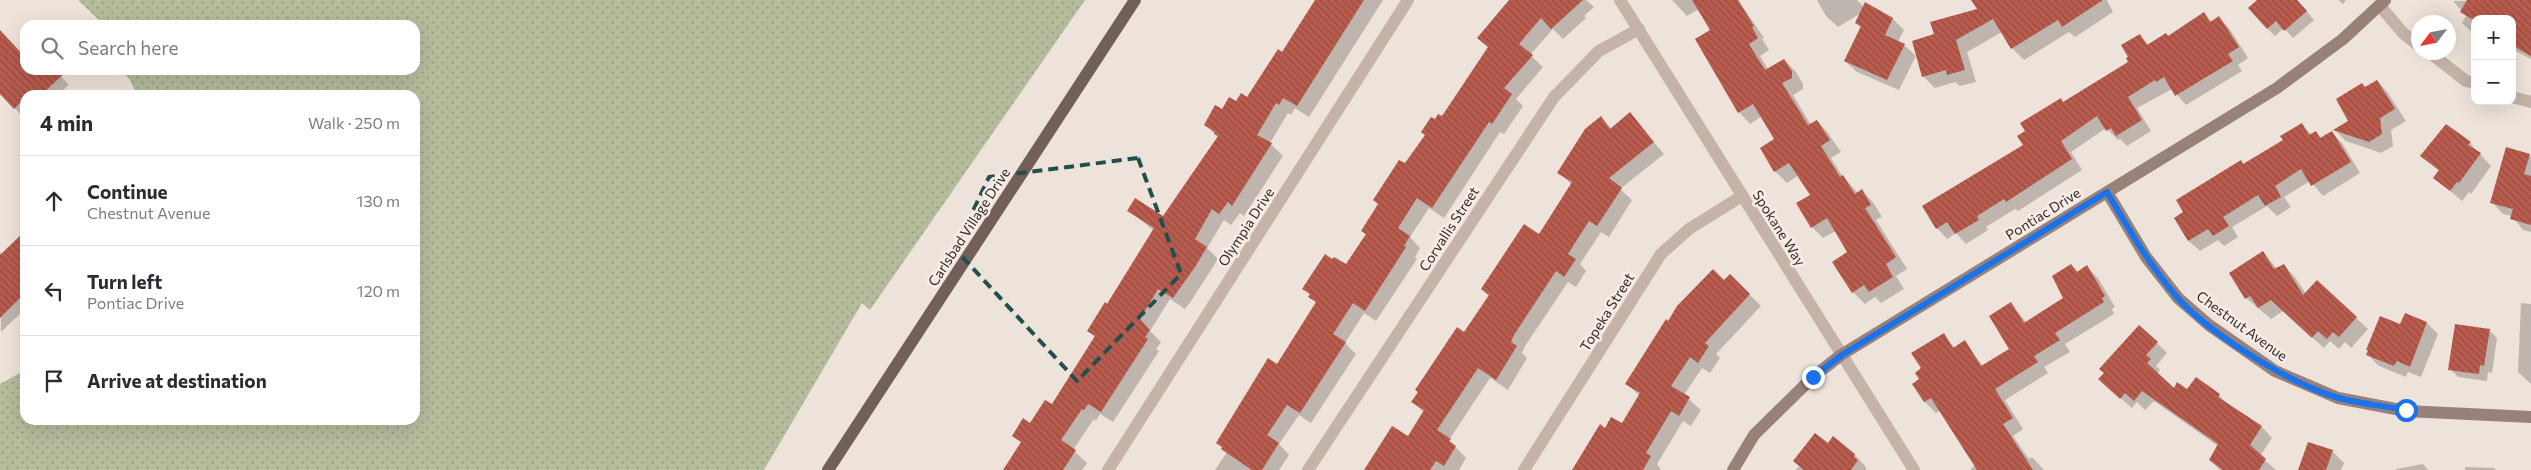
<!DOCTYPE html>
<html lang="en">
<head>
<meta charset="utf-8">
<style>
  :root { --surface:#fff; --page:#f2f2f3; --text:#2b2b33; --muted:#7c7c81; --line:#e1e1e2 }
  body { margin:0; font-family:Commissioner,sans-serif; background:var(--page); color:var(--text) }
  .controls { position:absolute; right:15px; top:15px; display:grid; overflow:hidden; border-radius:10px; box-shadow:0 5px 20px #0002 }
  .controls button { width:45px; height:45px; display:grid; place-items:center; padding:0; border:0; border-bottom:1px solid var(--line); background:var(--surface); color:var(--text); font:25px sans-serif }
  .compass { position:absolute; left:2411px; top:15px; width:45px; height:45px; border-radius:50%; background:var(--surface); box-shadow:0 5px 20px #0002; rotate:238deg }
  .stop { position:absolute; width:15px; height:15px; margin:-11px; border:4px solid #1a73e8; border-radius:50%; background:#fff }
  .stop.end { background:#1a73e8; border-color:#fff; box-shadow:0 1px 5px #0008 }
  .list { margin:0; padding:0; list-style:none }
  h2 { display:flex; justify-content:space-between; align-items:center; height:65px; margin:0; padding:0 20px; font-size:21px }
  h2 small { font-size:16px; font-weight:400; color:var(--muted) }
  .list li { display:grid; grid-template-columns:32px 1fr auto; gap:15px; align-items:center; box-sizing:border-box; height:90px; padding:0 20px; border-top:1px solid var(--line) }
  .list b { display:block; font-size:19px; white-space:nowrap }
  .list p { margin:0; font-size:16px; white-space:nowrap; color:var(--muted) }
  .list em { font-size:16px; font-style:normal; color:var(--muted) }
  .icon { flex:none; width:28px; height:28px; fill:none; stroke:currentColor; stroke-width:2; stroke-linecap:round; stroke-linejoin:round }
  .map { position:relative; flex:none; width:2531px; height:470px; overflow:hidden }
  .search { position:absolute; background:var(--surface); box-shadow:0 5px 20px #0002; left:20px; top:20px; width:400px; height:55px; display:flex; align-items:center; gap:12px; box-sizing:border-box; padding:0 18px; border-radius:15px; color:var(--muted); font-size:19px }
  .panel { position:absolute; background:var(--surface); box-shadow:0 5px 20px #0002; left:20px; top:90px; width:400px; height:335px; border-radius:15px }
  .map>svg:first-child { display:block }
  .grass { fill:url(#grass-dots) }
  .shadow { fill:#0003 }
  .building { fill:url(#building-back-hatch) }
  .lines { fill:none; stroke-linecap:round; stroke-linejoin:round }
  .street { stroke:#c5b2a8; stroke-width:12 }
  .secondary { stroke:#988179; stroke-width:12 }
  .primary { stroke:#735f5a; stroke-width:12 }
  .route { stroke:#1a73e8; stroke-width:6 }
  .marked { fill:none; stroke:#214f4d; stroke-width:4; stroke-dasharray:10 6; stroke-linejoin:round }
  .labels { text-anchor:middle; stroke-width:5; stroke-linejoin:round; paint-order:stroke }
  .street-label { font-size:14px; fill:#332927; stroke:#f7ede6 }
</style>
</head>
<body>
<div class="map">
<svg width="2531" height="470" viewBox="0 0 2531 470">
  <defs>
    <pattern id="grass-dots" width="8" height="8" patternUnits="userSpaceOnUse" patternTransform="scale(1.25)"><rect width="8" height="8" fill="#b5bc9c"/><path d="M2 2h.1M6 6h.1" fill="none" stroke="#94997f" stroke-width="1.8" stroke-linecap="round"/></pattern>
    <pattern id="building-back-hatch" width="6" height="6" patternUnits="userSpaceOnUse" patternTransform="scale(1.25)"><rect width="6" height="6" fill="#b95c4e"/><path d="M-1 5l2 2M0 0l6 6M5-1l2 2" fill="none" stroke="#974c41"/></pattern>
  </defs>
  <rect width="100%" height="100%" fill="#eee3da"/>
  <path class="grass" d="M78,0H1085L870,310L862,303L764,470H0V384L25,370V420H415V95H137L130,80L122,70H415V25H101L100,21Z"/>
  <path class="shadow" d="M1317,0H1383L1309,117L1295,108L1291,115L1288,113L1270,143L1283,156L1244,216L1240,213L1231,225L1224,220L1207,248L1218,259L1191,301L1185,309L1170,299L1150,331L1161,342L1156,349L1159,351L1113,422L1100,414L1096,421L1094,419L1073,450L1087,463L1082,470H1004L1022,443L1014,435L1052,406L1095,337L1088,331L1107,305L1154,231L1129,210L1164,218L1218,137L1205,125L1222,111L1248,99L1282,54Z
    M1523,0H1586L1594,7L1584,16L1586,18L1563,39L1553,29L1530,55L1543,67L1516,99L1523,106L1504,134L1500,132L1444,218L1429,208L1410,237L1420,248L1415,257L1417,259L1376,321L1364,313L1345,343L1356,354L1311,423L1299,415L1279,444L1289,455L1279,470H1215L1227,452L1218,443L1277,365L1317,304L1304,288L1333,261L1347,266L1367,235L1363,231L1405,165L1435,121L1442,118Z
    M1672,0H1738L1764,38L1762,39L1769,50L1760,56L1768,69L1784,60L1796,72L1803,84V89L1793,95L1811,125L1817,121L1828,133L1841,152L1831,158L1843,177L1858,193L1862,191L1873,202L1882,217L1876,220L1907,269L1896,276L1904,289L1881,303L1875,297L1865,304L1853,292L1834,262L1849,253L1836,231L1823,238L1812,227L1811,195L1799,175L1787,183L1775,171L1776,139L1762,116L1750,124L1739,112L1712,31L1699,9L1687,16Z
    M1817,0H1857L1864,7L1893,19L1904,30L1898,42L1904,45L1916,56L1899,90L1857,72L1845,61L1861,28L1856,23L1861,13L1838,27L1826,16Z
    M1982,0H2107L2113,12L2075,37L2069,32L2024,60L2012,48L2002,32L1967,52L1976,82L1960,86L1955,82L1935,88L1923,76L1935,35L1978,10Z
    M2259,0H2297L2314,20L2293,38L2284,28L2275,36L2267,28Z
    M2338,0H2346L2343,4Z
    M2507,0L2531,4V59L2512,49V19H2475V35L2462,23L2466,16L2453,1Z
    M2204,14L2212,22L2219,18L2229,28L2248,58L2238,65L2242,71L2186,105L2172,89L2137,108L2151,131L2127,146L2120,139L2118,140L2106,128L2071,152L2082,170L2018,211L2015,209L1986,227L1988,230L1966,244L1956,233L1947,239L1937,228L2024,146L2026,131L2060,99L2064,103L2130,63L2139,35L2149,45L2168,37Z
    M0,32L25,58V70H55L69,85L57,95H25V113L22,116L0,92Z
    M2377,81L2388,93L2406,121L2391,130L2393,146L2381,153L2346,141L2335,130L2350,122L2366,88Z
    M1630,114L1664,154L1620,189L1632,200L1609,237L1601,232L1580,264L1586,271L1576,287L1568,282L1525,346L1522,353L1527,358L1508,390L1490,378L1449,440L1466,458L1459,470H1365L1409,438L1424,413L1413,402L1464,334L1489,296L1482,289L1539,235L1572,185L1559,172L1601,118L1612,129Z
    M2301,124L2312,135L2316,133L2322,139L2332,133L2342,143L2360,173L2323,196L2310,181L2284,197L2291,207L2277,216L2267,206L2232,227L2238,237L2224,246L2218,240L2200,251L2189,241L2176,218L2185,212L2241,161L2244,165L2284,141Z
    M2470,143L2491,166L2471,194L2469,192L2462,201L2435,178L2439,171L2422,156Z
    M2529,155L2531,157V232L2523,230L2512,216L2503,214L2492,202Z
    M25,232V309L1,332L0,252L2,254Z
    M2263,252L2277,269L2283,265L2295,277L2306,294L2356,318L2368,329L2351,348L2345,342L2339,349L2330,341L2324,348L2283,311L2271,319L2246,298Z
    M2071,265L2078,272L2087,267L2098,278L2115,307L2112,309L2114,314L2065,344L2070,352L2044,367L2048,373L2005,400L2023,429L2013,436L2029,459L2032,457L2044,470H1970L1975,465L1941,410L1936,413L1925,402L1914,384L1920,379L1923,369L1943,335L1955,348L1964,342L1983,366L2011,350V304L2027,323L2065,299Z
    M1730,275L1761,306L1716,354L1720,358L1710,373L1702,368L1684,395L1701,410L1691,426L1683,421L1657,464L1661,470H1572L1605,429L1622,425L1640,396L1627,384L1669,322Z
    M2521,303L2531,304V384L2518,372Z
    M2427,323L2438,334L2421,377L2408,372L2406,377L2379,366L2368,355L2401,326Z
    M2489,330L2497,338L2492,373L2488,372L2487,381L2458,377L2450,369Z
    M2157,343L2167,353L2156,366L2160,370L2157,374L2174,389L2219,395L2229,406L2262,427L2272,438L2260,456L2276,470H2220L2210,460L2218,446L2154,401L2145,410L2137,402L2132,408L2111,390Z
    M1828,444L1855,455L1866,467V470H1795Z
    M2332,451L2344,463L2341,470H2299Z
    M2423,464L2428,470H2396V469Z
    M2465,467L2494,468L2496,470H2465Z"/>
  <path class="building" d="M1315,0H1364L1297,106L1283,98L1279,105L1276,103L1257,135L1272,143L1232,206L1228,202L1219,214L1212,209L1195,239L1207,247L1195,267L1173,298L1158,289L1140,319L1150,330L1145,337L1148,339L1101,412L1088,404L1084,410L1082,409L1061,440L1076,450L1063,470H1003L1021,442L1012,436L1023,418L1030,423L1045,400L1052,404L1095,336L1087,331L1105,302L1107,304L1154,228L1127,211L1135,198L1163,216L1218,136L1214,134L1215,132L1204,125L1215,105L1222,109L1229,97L1236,101L1241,93L1247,97L1278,49L1282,52Z
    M1509,0H1583L1551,29L1541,18L1519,44L1533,55L1504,88L1512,94L1492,124L1489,122L1432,208L1417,198L1398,228L1410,236L1404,246L1406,247L1365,311L1353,303L1333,334L1346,342L1300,413L1287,405L1267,435L1279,443L1262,470H1252L1221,449L1222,447L1216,443L1268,358L1277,364L1316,302L1308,297L1310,294L1302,289L1325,254L1332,259L1334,257L1346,264L1366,234L1361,231L1378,204L1373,200L1399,160L1405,163L1425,135L1421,132L1431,117L1435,119L1438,114L1442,116L1488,47L1477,38Z
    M1692,0H1738L1754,26L1752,27L1758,38L1749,44L1765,70L1784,59L1792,71V78L1782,83L1808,125L1817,120L1830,140L1821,146L1840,177L1843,175L1855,194L1862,189L1871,205L1865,208L1896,257L1886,264L1893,277L1869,292L1864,285L1852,293L1832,262L1847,252L1827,218L1811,228L1796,203L1810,195L1789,163L1774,172L1760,148L1774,139L1753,104L1738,113L1695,39L1710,30Z
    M1971,0H2103L2062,27L2058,20L2011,49L1993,19L1956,40L1965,70L1947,75L1946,70L1922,77L1912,41L1934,34L1930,22L1977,9Z
    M2257,0H2297L2307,11L2284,31L2276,21L2267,29L2248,8Z
    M2467,0H2531V56L2512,45V19H2472L2460,12Z
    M1865,2L1893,18L1885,35L1905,44L1887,80L1844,61L1861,26L1855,23Z
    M2204,12L2210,22L2219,16L2239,47L2228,54L2233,61L2175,96L2164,77L2156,82L2155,80L2128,97L2142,120L2116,136L2111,128L2106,131L2097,116L2061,141L2072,159L2006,202L2004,199L1977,216L1979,220L1955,234L1947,222L1936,229L1922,206L2023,145L2017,136L2025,131L2020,123L2061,98L2063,102L2128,62L2126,58L2128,57L2121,45L2140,34L2147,45L2166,33L2168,36Z
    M0,30L25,57V70H68L41,95H25V98L14,109L0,94Z
    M2377,80L2395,109L2380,118L2382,134L2369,142L2333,130L2348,121L2336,99L2362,83L2365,87Z
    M1630,112L1654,142L1609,178L1622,188L1597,226L1589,221L1568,254L1576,259L1564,277L1556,271L1514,335L1511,342L1517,346L1496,380L1478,368L1437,430L1451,439L1449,441L1456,446L1444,466L1436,461L1430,470H1364L1392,426L1408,436L1424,410L1411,402L1418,392L1415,390L1457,327L1464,332L1489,295L1481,289L1524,224L1539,234L1553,212L1572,182L1557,173L1585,129L1601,116L1610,129Z
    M2302,123L2309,135L2316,131L2320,138L2332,131L2351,162L2311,186L2301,169L2275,186L2281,197L2265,206L2258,195L2223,217L2229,226L2213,236L2208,229L2188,241L2174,218L2183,212L2176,200L2241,160L2243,164L2283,140L2280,136Z
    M2446,124L2471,142L2468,145L2481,153L2459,183L2457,182L2450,191L2433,178L2439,170L2420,156Z
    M2506,147L2530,154L2524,174L2531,176V225L2510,219L2513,209L2490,203Z
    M25,231V293L0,318V255Z
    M2263,251L2274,269L2284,264L2303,295L2317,280L2357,317L2339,337L2333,332L2327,339L2318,331L2312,338L2271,300L2258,308L2250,296L2245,299L2229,273Z
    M2071,264L2077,272L2087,265L2105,296L2102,298L2104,302L2055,333L2060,340L2034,356L2038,362L1995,389L2013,418L2003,424L2033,470H1977L1931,398L1924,402L1912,384L1919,379L1915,373L1921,368L1911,353L1944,333L1953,348L1965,340L1981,366L2009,349L1989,316L2011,302L2024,323L2063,298L2052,276Z
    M1713,269L1724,280L1730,274L1750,294L1705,343L1709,346L1698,363L1690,357L1671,386L1690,397L1679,416L1671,411L1646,453L1651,456L1643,470H1572L1600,424L1605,428L1611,417L1622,423L1640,393L1625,384L1666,319L1668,321L1677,306Z
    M2405,313L2427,322L2410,367L2397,361L2394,366L2366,355L2368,350H2366L2380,316L2400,324Z
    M2455,324L2490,329L2484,366L2480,365L2479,374L2448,370Z
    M2139,325L2158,342L2146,355L2151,359L2147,363L2174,388L2177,382L2187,389L2196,377L2220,394L2218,397L2262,426L2250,445L2266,459L2259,470H2223L2209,460L2218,444L2142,391L2134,401L2125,393L2120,399L2098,379L2104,373L2099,369Z
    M1815,433L1828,443L1833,436L1855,454L1854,457L1858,460L1851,470H1804L1793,461Z
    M2308,442L2333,450L2326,470H2298Z"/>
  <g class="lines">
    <path class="street" d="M1620,0L1914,470
      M2380,6L2403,33L2418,45
      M2429,52L2466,81L2475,83
      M2512,97L2531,102
      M1108,470L1408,0
      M1308,470L1554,97L1599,51L1639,29
      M1524,470L1661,254L1689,229L1742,196"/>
    <path class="secondary" d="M2107,192L2146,257L2178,298L2209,325L2275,371L2338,398L2406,411L2531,417
      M1733,470L1754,435L1813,377L1841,355L2277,88L2343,39L2385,0"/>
    <path class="primary" d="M828,470L1135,0"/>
  </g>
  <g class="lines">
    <path class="route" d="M1813,377L1842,355L2107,192C2128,228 2149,264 2176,296C2208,333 2292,385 2339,398C2361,404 2384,406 2406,410"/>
  </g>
  <path class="marked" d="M1138,158L1181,274L1077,381L955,249L989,177Z"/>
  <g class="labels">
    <g class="street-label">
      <text transform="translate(2043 214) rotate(-32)" y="5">Pontiac Drive</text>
      <text transform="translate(969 227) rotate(-57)" y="5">Carlsbad Village Drive</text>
      <text transform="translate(1246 227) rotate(-57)" y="5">Olympia Drive</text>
      <text transform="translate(1779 228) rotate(58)" y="5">Spokane Way</text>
      <text transform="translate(1449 229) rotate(-57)" y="5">Corvallis Street</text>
      <text transform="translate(1607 312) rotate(-58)" y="5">Topeka Street</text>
      <text transform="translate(2242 326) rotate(36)" y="5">Chestnut Avenue</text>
    </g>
  </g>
</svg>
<div class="controls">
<button>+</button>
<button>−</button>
</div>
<svg class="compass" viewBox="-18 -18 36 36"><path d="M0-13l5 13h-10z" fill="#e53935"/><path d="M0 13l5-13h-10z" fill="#7c7c81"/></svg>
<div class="stop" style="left:2406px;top:410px"></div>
<div class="stop end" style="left:1813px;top:377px"></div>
<div class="search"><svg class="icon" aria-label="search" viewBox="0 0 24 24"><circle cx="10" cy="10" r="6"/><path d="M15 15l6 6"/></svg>Search here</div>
<section class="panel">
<h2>4 min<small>Walk · 250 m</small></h2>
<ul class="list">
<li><svg class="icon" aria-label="ahead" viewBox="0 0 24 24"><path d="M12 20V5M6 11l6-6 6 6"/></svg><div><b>Continue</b><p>Chestnut Avenue</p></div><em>130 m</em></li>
<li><svg class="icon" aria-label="left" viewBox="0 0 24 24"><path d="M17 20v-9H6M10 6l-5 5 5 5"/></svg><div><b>Turn left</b><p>Pontiac Drive</p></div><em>120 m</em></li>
<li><svg class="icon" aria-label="arrive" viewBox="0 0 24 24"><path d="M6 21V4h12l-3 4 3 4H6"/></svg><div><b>Arrive at destination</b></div></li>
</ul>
</section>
</div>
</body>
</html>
